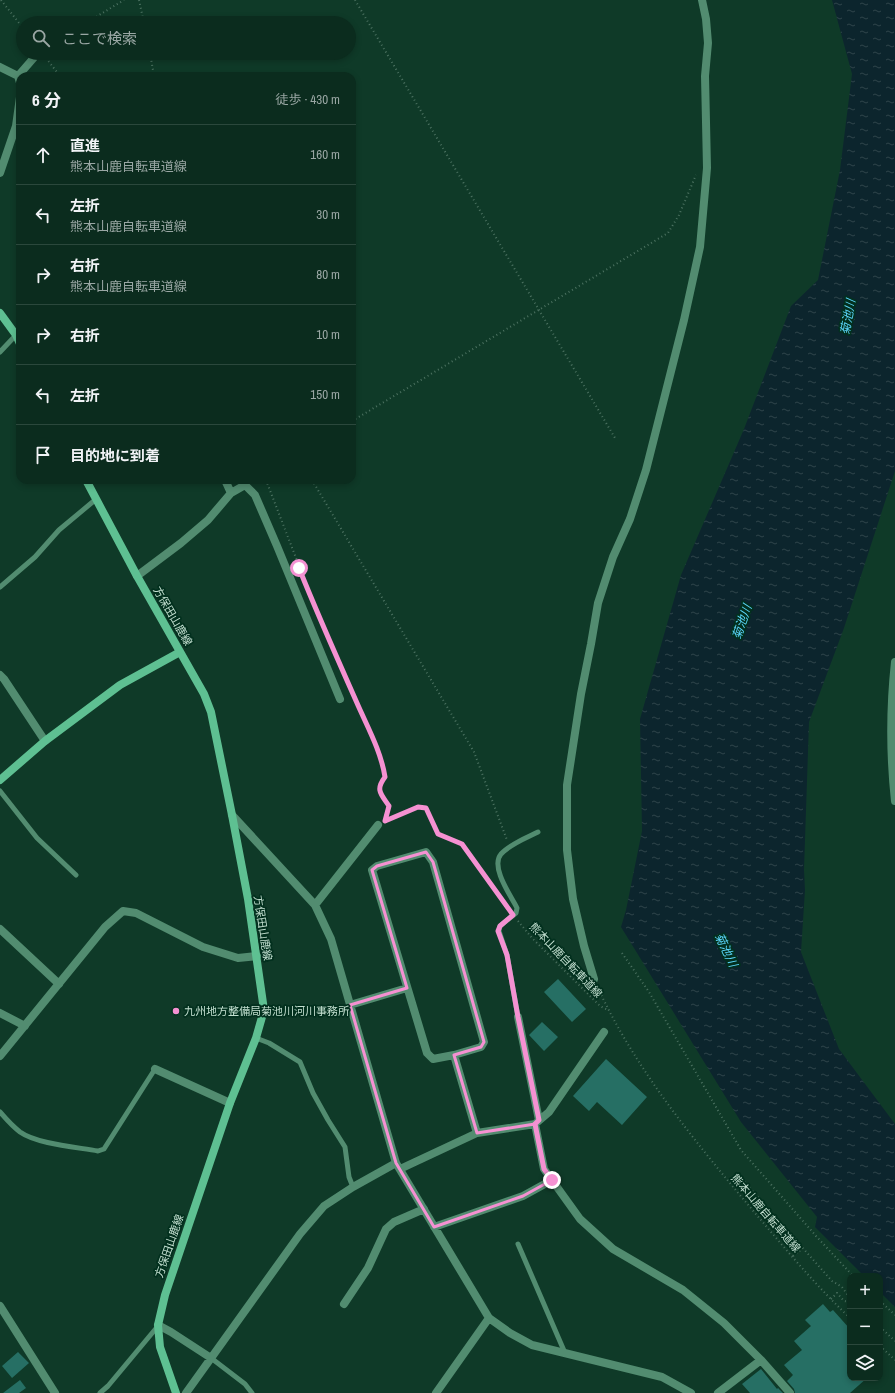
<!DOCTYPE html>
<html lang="ja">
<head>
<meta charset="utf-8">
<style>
  :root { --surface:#0b2c1e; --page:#143427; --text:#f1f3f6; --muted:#9aa7a4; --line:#2b483c }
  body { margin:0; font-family:"Archivo Narrow","Noto Sans JP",sans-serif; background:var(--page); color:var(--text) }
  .controls { position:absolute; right:12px; bottom:12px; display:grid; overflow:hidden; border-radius:8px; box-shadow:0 2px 6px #0003 }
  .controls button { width:36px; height:36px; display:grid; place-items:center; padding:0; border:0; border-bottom:1px solid var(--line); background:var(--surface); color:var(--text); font:20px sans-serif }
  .stop { position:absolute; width:12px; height:12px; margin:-9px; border:3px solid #f591d2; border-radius:50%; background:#fff }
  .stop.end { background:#f591d2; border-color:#fff; box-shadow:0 1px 4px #0008 }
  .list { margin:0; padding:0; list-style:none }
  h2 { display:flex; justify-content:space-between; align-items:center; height:52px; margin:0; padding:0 16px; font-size:17px }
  h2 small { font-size:13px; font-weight:400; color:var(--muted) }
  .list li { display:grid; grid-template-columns:26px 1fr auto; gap:12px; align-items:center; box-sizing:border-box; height:60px; padding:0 16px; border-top:1px solid var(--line) }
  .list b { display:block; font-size:15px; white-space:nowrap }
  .list p { margin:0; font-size:13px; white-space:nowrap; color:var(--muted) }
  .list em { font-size:13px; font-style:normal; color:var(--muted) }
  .icon { flex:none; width:22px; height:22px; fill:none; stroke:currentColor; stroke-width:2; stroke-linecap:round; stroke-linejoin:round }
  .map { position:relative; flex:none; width:895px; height:1393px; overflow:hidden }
  .search { position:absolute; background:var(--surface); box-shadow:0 2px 6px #0003; left:16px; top:16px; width:340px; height:44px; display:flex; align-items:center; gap:10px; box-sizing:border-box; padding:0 14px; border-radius:22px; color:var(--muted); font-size:15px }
  .panel { position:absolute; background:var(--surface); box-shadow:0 2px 6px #0003; left:16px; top:72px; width:340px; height:412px; border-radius:12px }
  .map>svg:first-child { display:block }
  .water { fill:url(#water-ripples) }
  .building { fill:#266f64 }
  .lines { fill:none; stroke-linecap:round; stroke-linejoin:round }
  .path { stroke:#4c7261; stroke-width:2; stroke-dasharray:1 3; stroke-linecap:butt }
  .lane { stroke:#528c70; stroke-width:5 }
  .street { stroke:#528c70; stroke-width:8 }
  .secondary { stroke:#5ec092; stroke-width:8 }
  .route { stroke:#f591d2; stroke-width:5 }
  .marked { fill:none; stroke:#f591d2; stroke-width:3; stroke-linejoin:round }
  .poi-dot { fill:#f591d2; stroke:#02301e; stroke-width:1.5 }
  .labels { text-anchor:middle; stroke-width:3.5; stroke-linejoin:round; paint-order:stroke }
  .street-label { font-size:11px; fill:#c3dfd0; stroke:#02301e }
  .poi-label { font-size:11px; fill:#c3dfd0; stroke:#02301e; text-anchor:start }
  .water-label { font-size:12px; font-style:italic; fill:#5bd6fb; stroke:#02301e }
</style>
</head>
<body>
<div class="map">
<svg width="895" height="1393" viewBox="0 0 895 1393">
  <defs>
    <pattern id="water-ripples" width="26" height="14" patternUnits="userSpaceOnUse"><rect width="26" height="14" fill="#0c252d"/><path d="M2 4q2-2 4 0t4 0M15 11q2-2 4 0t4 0" fill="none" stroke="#2e444a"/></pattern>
  </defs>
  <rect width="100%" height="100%" fill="#0f3a28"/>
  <path class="water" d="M832,0H895V471L844,628L809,722L804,870L805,890L801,952L839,1049L895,1124V1307L880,1292V1276H864L815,1227L817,1217L741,1122L621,927L626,910L642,831L640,719L681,575L744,429L791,306L818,280L840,170L852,74Z"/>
  <path class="building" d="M558,979L586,1009L572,1022L544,992Z
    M542,1022L558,1037L544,1051L529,1035Z
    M606,1059L647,1097L622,1125L597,1102L589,1111L573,1096Z
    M823,1304L830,1312L833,1310L850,1329V1378H867L850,1393H795L794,1389L787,1381L793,1375L784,1365L802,1350L794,1341L811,1326L805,1320Z
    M18,1352L29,1363L12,1378L2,1366Z
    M761,1369L777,1389L778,1388L783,1393H750L742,1384Z
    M20,1380L26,1388L19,1393H3Z"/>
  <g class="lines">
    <path class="path" d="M1,0L23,28
      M139,0L144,23
      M355,0L615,438
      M86,23L124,0
      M150,53L154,76
      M46,58L60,76
      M352,421L668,233L679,215L696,175
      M266,480L311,597L377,750L384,768L385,777C375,790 381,794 389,806L385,820
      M312,480L474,752L507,840
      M385,821L418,807L426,808L438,834L462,843L501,898
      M518,921L532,938L600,1006L608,1010
      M622,953L649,992L741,1150L816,1236L853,1276
      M598,988C634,1066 689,1134 744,1200C778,1240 812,1282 850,1318
      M739,1176L832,1281L842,1287L850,1298
      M793,1256L802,1249
      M831,1299L837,1293L844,1301L850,1302
      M880,1301L895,1315
      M880,1327L895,1341
      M880,1346L895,1360"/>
    <path class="lane" d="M0,352L16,335
      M0,587L35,557L59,530L95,500
      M0,791L37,838L76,875
      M518,1017L507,955L499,931L500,926L516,913L517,908C511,896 490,867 501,854C510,844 526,838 538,832
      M256,1038L269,1043L300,1062L313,1093L328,1120L345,1147L349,1177L353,1187
      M0,1112C6,1119 12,1126 20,1132C37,1144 76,1147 98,1151L104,1149L155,1069
      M518,1244L565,1353
      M211,1358L245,1384L252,1393
      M100,1393L108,1386L158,1326"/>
    <path class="street" d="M0,67L18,76L20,83
      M18,76L38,53
      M0,173L16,126L20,97
      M225,480L231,493
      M137,576L181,543L208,520L231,493L245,485L255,495L277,546L340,699
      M895,662C890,708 890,755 895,801
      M0,675L4,679L45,741
      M232,815L315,905L331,939L396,1163L489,1318L510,1333L532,1345L662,1377L691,1393
      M315,905L378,825
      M0,929L59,984
      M594,979L584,946L573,899L567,850V785L581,694L591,644L598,603L613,557L630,519L646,470L684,320L700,247L707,168L705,76L708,43L706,19L702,0
      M350,1005L407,988
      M0,1013L25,1026
      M518,1017L539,1120
      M454,1055L481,1047L484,1042L433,862L426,852L377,866L372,870L427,1053L433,1059L454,1055L477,1133
      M0,1056L105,927L123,911L136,913L203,947L238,958L257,956
      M155,1069L230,1103
      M535,1124L544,1169L580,1219L613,1249L683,1290L724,1323L761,1360L790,1393
      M400,1169L477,1133L535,1124L549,1112L604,1032
      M434,1227L523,1196L552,1180
      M344,1304L368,1268L386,1229L394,1222L424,1209
      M0,1306L55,1393
      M158,1325L171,1332L211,1358
      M186,1393L300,1234L324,1206L353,1187L396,1163
      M436,1393L489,1318
      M718,1393L761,1360"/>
    <path class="secondary" d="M0,313L16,335L20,344
      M86,480L137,576L204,694L211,712L232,815L248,899L264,1010L256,1038L230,1103L165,1295L158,1325L160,1347L176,1393
      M0,780L45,741L120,685L180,652"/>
  </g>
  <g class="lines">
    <path class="route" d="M299,568C317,613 337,658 357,703C367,726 381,751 385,777C375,790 381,794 389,806L385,821L418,807L426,808L438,834L462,844L513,915L500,926L498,931L507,955L518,1017L539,1120L535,1124L544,1169L552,1180"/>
  </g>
  <path class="marked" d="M426,852L433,862L484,1042L481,1047L454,1055L477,1133L535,1124L544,1169L552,1180L523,1196L434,1227L396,1163L350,1005L407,988L372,870L377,866Z"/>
  <circle class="poi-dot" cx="176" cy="1011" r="4"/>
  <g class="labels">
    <g class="street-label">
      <text transform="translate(173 616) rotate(60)" y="4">方保田山鹿線</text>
      <text transform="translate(263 928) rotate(81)" y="4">方保田山鹿線</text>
      <text transform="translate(566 960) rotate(46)" y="4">熊本山鹿自転車道線</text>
      <text transform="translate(766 1213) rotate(49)" y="4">熊本山鹿自転車道線</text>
      <text transform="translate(169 1246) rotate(-71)" y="4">方保田山鹿線</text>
    </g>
    <g class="poi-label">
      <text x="184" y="1015">九州地方整備局菊池川河川事務所</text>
    </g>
    <g class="water-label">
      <text transform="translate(848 317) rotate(-80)" y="4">菊池川</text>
      <text transform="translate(742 622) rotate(-71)" y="4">菊池川</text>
      <text transform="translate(726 950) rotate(64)" y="4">菊池川</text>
    </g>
  </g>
</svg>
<div class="controls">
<button>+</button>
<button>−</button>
<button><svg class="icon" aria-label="layers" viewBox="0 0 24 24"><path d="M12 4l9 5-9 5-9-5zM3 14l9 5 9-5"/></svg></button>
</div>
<div class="stop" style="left:299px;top:568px"></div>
<div class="stop end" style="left:552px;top:1180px"></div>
<div class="search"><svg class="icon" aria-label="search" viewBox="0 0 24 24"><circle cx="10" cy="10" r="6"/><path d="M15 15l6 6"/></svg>ここで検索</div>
<section class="panel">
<h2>6 分<small>徒歩 · 430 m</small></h2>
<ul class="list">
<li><svg class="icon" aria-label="ahead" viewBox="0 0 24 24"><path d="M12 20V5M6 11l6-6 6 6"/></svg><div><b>直進</b><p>熊本山鹿自転車道線</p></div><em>160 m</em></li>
<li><svg class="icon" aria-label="left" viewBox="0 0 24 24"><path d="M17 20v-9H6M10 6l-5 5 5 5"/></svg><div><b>左折</b><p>熊本山鹿自転車道線</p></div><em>30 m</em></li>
<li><svg class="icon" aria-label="right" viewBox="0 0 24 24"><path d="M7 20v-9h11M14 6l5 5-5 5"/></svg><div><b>右折</b><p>熊本山鹿自転車道線</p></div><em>80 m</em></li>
<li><svg class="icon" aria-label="right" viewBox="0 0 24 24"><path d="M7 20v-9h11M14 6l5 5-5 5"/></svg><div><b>右折</b></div><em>10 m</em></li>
<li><svg class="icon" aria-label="left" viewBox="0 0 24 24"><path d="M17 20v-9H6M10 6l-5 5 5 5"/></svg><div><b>左折</b></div><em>150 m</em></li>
<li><svg class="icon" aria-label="arrive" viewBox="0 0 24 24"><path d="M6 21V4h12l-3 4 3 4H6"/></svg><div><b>目的地に到着</b></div></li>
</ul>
</section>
</div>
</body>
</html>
